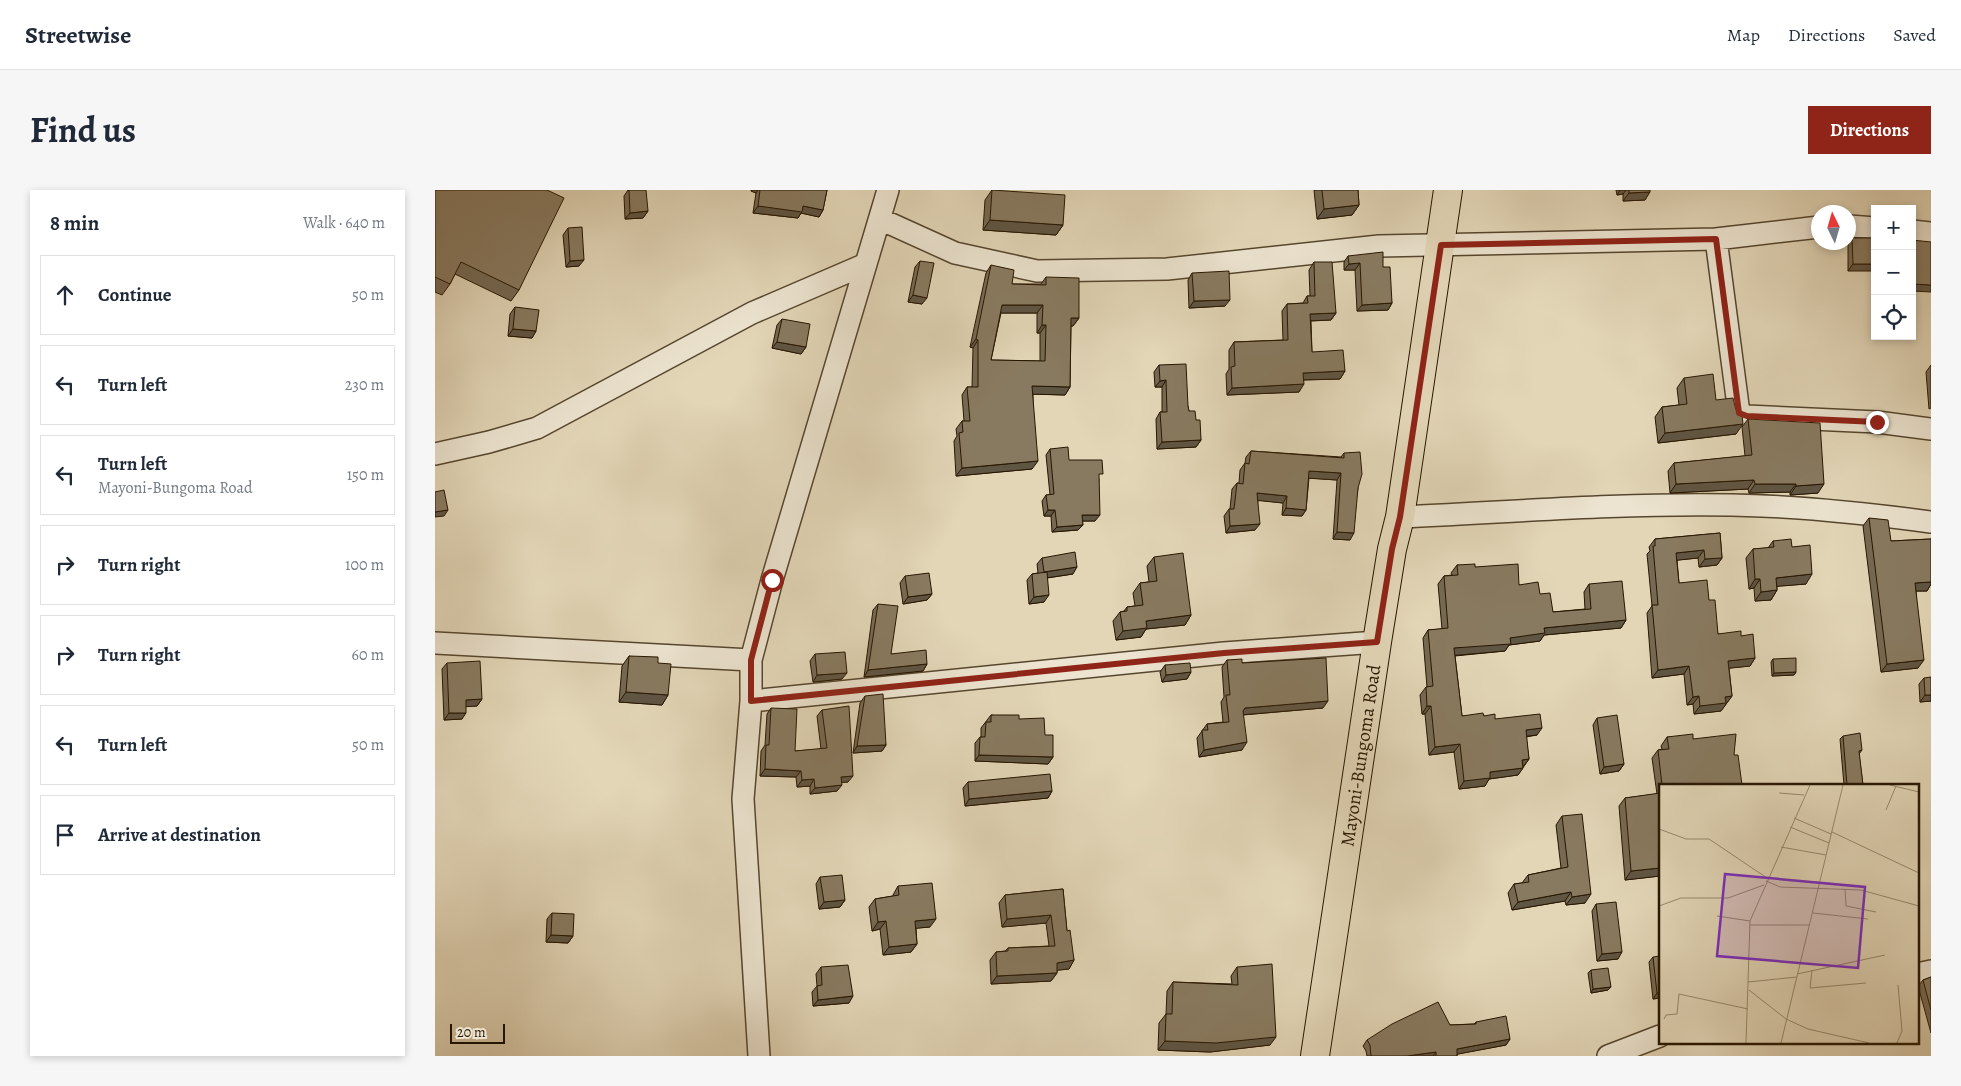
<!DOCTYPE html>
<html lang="en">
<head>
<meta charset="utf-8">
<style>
  :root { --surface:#fff; --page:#f6f6f7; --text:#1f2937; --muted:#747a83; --line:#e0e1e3; --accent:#8f2418 }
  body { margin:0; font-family:Alegreya,serif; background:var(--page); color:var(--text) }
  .controls { position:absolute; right:15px; top:15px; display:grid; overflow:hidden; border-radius:0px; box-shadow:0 2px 8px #0003 }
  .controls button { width:45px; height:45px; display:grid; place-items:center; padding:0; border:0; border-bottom:1px solid var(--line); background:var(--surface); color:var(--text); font:25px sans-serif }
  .compass { position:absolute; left:1376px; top:15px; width:45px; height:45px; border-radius:50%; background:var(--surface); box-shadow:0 2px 8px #0003; rotate:355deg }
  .scale { position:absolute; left:15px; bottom:12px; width:55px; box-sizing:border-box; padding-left:5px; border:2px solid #271601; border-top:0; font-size:14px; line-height:18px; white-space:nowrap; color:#271601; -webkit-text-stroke:4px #ece4d0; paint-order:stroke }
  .stop { position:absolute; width:15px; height:15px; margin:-11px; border:4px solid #8f2418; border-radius:50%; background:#fff }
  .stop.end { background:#8f2418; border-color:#fff; box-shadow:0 1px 5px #0008 }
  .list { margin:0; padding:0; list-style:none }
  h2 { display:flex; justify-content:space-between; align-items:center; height:65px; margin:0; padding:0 20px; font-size:21px }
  h2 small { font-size:16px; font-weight:400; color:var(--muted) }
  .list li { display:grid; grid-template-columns:32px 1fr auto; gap:15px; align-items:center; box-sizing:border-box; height:80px; margin:0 10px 10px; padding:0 10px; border:1px solid var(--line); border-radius:0px }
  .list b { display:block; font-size:19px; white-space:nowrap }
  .list p { margin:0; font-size:16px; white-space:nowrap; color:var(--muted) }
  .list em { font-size:16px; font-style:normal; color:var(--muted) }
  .icon { flex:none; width:28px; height:28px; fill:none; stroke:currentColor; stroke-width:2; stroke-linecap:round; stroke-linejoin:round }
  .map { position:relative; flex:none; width:1496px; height:866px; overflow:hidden; border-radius:0px }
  header { display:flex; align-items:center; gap:30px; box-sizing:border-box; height:70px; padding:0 25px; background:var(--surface); border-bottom:1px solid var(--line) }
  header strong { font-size:24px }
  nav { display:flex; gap:28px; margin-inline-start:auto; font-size:18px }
  .intro { display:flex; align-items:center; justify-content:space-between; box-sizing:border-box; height:120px; padding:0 30px }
  h1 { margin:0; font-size:35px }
  .button { padding:12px 22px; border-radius:0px; background:var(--accent); color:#fff; font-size:18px; font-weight:700 }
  main { display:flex; gap:30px; padding:0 30px }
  aside { flex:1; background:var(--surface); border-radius:0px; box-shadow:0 2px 8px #0003 }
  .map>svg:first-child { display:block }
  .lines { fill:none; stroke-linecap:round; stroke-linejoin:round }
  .minor-casing { stroke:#56462e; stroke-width:24 }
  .primary-casing { stroke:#271601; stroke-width:30 }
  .minor { stroke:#ece4d0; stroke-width:21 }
  .primary { stroke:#e2d6b7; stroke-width:28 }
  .wall { fill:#756953; stroke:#271601; fill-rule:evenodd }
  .shaded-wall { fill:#5f5543; stroke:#271601 }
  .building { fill:#887a60; stroke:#271601; fill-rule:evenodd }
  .route { stroke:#8f2418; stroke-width:6 }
  .labels { text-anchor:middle; stroke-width:4; stroke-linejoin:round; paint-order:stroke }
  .street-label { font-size:19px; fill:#271601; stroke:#ece4d0 }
  .inset-road { fill:none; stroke:#97896e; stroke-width:1 }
  .view { fill:#7b2cbf; fill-opacity:0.15; stroke:#7b2cbf; stroke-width:2.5 }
  .inset-edge { fill:none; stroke:#271601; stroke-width:2.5 }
</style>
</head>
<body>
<header>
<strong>Streetwise</strong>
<nav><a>Map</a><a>Directions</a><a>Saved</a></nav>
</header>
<div class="intro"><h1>Find us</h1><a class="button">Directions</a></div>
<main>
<aside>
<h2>8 min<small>Walk · 640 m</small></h2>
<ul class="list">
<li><svg class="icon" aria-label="ahead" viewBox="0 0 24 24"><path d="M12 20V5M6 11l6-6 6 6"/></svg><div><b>Continue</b></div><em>50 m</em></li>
<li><svg class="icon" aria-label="left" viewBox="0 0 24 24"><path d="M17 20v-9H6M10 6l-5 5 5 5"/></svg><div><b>Turn left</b></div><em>230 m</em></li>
<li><svg class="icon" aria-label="left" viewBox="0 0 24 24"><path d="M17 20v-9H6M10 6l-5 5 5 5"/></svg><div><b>Turn left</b><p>Mayoni-Bungoma Road</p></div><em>150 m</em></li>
<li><svg class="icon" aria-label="right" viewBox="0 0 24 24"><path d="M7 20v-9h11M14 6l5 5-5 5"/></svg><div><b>Turn right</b></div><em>100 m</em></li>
<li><svg class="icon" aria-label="right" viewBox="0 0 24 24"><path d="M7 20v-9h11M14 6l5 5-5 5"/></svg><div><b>Turn right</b></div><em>60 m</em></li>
<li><svg class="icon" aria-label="left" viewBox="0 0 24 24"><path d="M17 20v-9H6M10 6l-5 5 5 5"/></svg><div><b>Turn left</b></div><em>50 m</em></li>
<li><svg class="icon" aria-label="arrive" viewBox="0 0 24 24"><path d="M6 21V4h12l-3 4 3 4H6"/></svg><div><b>Arrive at destination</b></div></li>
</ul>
</aside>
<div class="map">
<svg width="1496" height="866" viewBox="0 0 1496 866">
  <rect width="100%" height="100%" fill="#e2d6b7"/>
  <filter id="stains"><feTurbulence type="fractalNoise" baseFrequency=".004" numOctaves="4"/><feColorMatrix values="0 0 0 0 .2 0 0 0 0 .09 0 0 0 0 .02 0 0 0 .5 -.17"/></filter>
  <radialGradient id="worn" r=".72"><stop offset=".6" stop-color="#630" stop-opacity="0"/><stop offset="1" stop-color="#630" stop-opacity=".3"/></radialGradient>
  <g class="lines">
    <g class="minor-casing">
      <path id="minor" d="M445,29L520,63L602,81L732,79L944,56L1281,49L1384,37
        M1414,36L1440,38
        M1477,41L1496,43
        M1281,49L1304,223L1312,226L1442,232L1496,239
        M0,264L54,252L102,238L317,123L431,74
        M965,327C1075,322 1186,313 1296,315C1363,316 1429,323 1496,332
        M0,453L316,470
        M316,511L789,463L942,452
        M1482,784L1496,781
        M324,866L308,609L316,511V470L337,390L453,0
        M1173,866L1225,846"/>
    </g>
    <g class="primary-casing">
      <g id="primary">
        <path id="s1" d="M880,866L942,452L957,359L965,327L1013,0"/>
      </g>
    </g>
    <use href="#minor" class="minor"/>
    <use href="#primary" class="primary"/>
  </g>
  <path class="wall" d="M0,0L84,100L76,111L20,84L15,94L7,105L0,102Z
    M193,0L213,21L208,28L190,29L189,6Z
    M316,0H392L388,20L384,27L366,23L363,28L318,23L321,3L316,1Z
    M557,0L628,35L621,45L548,40L550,10Z
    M879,0H923L924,15L917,25L882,29Z
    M1181,0H1215L1210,10L1188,11V4L1182,5Z
    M133,38L144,76L131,77L128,45Z
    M1417,48H1440L1413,81V55Z
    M913,66L948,77L957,113L953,120L922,121L920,80H909V72Z
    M485,71L487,114L473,112L480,77Z
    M879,72L901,123L896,130L876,131L877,162L910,181L905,189L869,190L864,202L792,205L791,184L794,179V160L799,152L848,150L847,121L852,114L868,113L872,106H875L874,80Z
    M556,75L577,94H606L611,87L644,128L638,136H636L635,197L630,205L598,204L597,279L521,286L519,251L522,246L521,239L527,231H529L527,205L532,197H537L538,158L535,157L551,83ZM566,123H602V143H605V171L556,170Z
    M757,83L790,116L754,118L753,90Z
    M80,117L101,141L97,148L73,146L75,124Z
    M347,129L371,157L366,164L337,158L342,135Z
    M724,175L753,216L754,221L761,230L766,250L761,257L722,259L721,229L725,222H727V197H720L719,182Z
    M1496,175V218L1494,219L1491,182Z
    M1249,188L1281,210L1301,244L1223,253L1220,227L1227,217L1244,215L1242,198Z
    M1313,229L1383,303L1355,305V302L1314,303L1313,299L1235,303L1233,281L1239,273L1310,266L1307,237Z
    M615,259L664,289L660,331H647L648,335L643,340L617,342L616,326H609L607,311L611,305H615L611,265Z
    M816,261L906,267L909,263L923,298L915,350L898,349L902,290L874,288L871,320L867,326L847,325L848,313L823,310L820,340L791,343L789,326L794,319H795L797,299L802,293H804L805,280L810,273L811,267Z
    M1434,328L1456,351L1496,349V394L1492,401H1481L1483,478L1446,482L1428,336Z
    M1285,343L1287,368L1282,375L1264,377L1263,368L1242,370L1244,393L1274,410L1283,444L1306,446L1320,468L1315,476L1294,478L1297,506L1286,521L1259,524L1258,514L1252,515L1249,484L1217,488L1212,423L1217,416L1212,364L1215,361L1214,357L1220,349Z
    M1338,351L1357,357L1371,394L1342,396V400L1336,410L1320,411L1319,398L1314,399L1311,368L1318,359L1333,358Z
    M719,367L756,425L750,435L711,439L706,447L681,450L678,431L685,422L689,421L692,417L700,416L698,403L705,393L714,392L712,376Z
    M607,368L638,384L612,388L609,412L594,414L592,390L597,384L603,383L602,374Z
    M1022,375L1040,377L1084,395L1105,404L1118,422L1150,419L1149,402L1154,394L1191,430L1186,438L1109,445L1105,451L1074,455L1070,461L1020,466L1027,526H1049L1060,529L1102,545L1091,547L1094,569L1083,585L1054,589L1050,596L1024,599L1019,562L994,565L990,524H987L985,505L991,497H992L988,448L993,440L1007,439L1003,394L1009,386L1017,385L1016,383Z
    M470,386L497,404L492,410L468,414L465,393Z
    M443,414L456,464L492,474L488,481L429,487L438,420Z
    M380,464L407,489L378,492L375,471Z
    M194,466L223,473L233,505L227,515L184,512L187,476Z
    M1338,469L1361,482L1359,485L1337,486L1336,472Z
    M792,470L807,473L888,518L808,525L807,560L764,567L762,548L772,534L788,532L786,512L789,507L787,477Z
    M12,473L47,509L42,516H31L27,529L9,530L7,479Z
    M730,475L756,482L752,489L727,492L725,482Z
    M1489,488L1496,511L1485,512L1484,494Z
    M430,506L451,555L447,561L418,563L425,513Z
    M336,518L360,561L386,559L382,526L387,520L413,592H406L402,601L375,604V596L362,597L361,587L325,586L326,561L330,555L332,524Z
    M556,525L584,529L610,545L618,567L613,574L540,571V553L545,547H546V538Z
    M1162,528L1189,574L1184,581L1165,584L1158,535Z
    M1408,546L1427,560L1424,564L1428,595H1409L1405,549Z
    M1232,547L1258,549L1299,565L1307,595H1225V686L1190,690L1184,616L1190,608L1222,604L1217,568L1223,560L1227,559L1226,556Z
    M533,592L617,601L613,608L530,616L528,598Z
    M1127,626L1150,713L1131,715L1130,711L1077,720L1073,703L1079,694L1087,693L1093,685L1126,678L1121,635Z
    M385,687L410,710L405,717L384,719L381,694Z
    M463,696L495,737L481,738L482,754L476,762L448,765L445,739L437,741L434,717L440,709L458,706V705Z
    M628,699L632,741L639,770L634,779L622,780V783L616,791L556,794L555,770L561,762L570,761L573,758L614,756L611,733L567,737L564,713L570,705Z
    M1161,714L1183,769L1162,771L1157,721Z
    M117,723L138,746L133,753L111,752L112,729Z
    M1218,767L1225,808L1218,809L1214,772Z
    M386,777L414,813L378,816L377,802L382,796L381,784Z
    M802,777L835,855L775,862L723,860L724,833L731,824L732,801L738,792L797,794L796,786Z
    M1156,780L1173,800L1156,803L1153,783Z
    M1496,787V843L1483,796L1488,790Z
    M1041,832L1075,849L1071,855L1022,864V866H932L931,861L928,856L932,850L1015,835L1039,834Z"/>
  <path class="shaded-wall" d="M317,0H323L321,3L316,1Z
    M1185,0H1191L1188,4L1182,5Z
    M1215,2L1210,10L1188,11L1194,3Z
    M924,15L917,25L882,29L889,19Z
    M323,16H368L388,20L384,27L366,23L363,28L318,23Z
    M213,21L208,28L190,29L195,23Z
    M555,30L628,35L621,45L548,40Z
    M149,70L144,76L131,77L135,71Z
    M925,73L920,80H909L914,74Z
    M1418,74H1440V81H1413Z
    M1477,94L1496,95V102L1477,101Z
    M478,105L492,108L487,114L473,112Z
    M795,110L790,116L754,118L759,111Z
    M957,113L953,120L922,121L927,115Z
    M567,115H608L602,123H562Z
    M901,123L896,130L870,131L875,124Z
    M636,128H644L638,136H631Z
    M607,135H611L605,143H602Z
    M78,139L101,141L97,148L73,146Z
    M541,149L543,150L538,158L535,157Z
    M342,152L371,157L366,164L337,158Z
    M910,181L905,189L863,190L868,183Z
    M731,190L727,197H720L725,191Z
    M869,194L864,202L792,205L797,198Z
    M597,196L635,197L630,205L592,204Z
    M1308,234L1301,244L1223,253L1230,243Z
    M766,250L761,257L722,259L727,252Z
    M603,271L597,279L521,286L527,278Z
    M874,281L906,283L902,290L870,288Z
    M1319,290L1313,299L1235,303L1241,294Z
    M1320,294H1361L1355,302L1314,303Z
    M1389,294L1383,303L1355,305L1361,296Z
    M822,303L852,306L848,313L818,310Z
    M851,318L871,320L867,326L847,325Z
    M13,320L9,326L0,327V322Z
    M613,320H620L616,326H609Z
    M647,325H665L660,331H643Z
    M825,334L820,340L791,343L795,336Z
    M648,335L643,340L617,342L622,337Z
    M902,342L919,343L915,350L898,349Z
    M1269,360L1263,368L1235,371L1241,363Z
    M1287,368L1282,375L1264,377L1270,369Z
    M642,377L638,384L604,389L609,382Z
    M1377,384L1371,394L1335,397L1341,388Z
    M1320,389H1325L1319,398L1314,399Z
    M1496,392V394L1492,401H1474L1480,393Z
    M1342,400L1336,410L1320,411L1326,402Z
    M497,404L492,410L468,414L473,407Z
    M614,405L609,412L594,414L599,407Z
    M756,425L750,435L711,439L706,447L681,450L688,441L711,431Z
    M1191,430L1186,438L1109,445L1105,451L1074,455L1070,461L1013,466L1019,458L1075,448L1109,438Z
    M1320,468L1315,476L1287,479L1293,471Z
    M1489,470L1483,478L1446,482L1452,474Z
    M492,474L488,481L429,487L433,480Z
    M1254,476L1249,484L1217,488L1223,480Z
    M756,482L752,489L727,492L731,485Z
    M1361,482L1359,485L1337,486L1339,483Z
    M412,483L407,489L378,492L382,485Z
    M191,502L233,505L227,515L184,512Z
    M1490,505H1496V511L1485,512Z
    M1264,506L1258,514L1252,515L1258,507Z
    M1297,506L1286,521L1259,524L1265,516L1290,507Z
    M47,509L42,516L26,517L31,510Z
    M893,511L888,518L805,525L810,518Z
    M992,516H996L990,524H987Z
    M14,523H31L27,529L9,530Z
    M1107,538L1102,545L1085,547L1091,540Z
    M812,552L807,560L764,567L769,560Z
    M1025,554L1019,562L994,565L1000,557Z
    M451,555L447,561L418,563L422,556Z
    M544,565L618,567L613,574L540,571Z
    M1094,569L1088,577L1087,570Z
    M1189,574L1184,581L1165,584L1169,577Z
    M1088,578L1083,585L1054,589L1050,596L1024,599L1029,591L1055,582Z
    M330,579L366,581L361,587L325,586Z
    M418,586L413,592L401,593L406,587Z
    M379,589L375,596L362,597L367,590Z
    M407,595L402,601L375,604L380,598Z
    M617,601L613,608L530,616L534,609Z
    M1225,678V686L1190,690L1196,681Z
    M1136,702L1130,711L1077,720L1083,712Z
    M1156,704L1150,713L1131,715L1137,707Z
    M410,710L405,717L384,719L389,712Z
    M616,725L611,733L567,737L572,729Z
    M501,729L495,737L474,739L480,731Z
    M451,731L445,739L437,741L443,732Z
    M116,745L138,746L133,753L111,752Z
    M482,754L476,762L448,765L454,757Z
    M1187,762L1183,769L1162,771L1167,764Z
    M639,770L634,779L616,781L622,773Z
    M622,783L616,791L556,794L562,786Z
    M1176,797L1173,800L1156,803L1158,799Z
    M1222,803H1225V808L1218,809Z
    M418,806L414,813L378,816L383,810Z
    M841,847L835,855L775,862L723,860L730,851Z
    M1075,849L1071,855L1018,865L1022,859Z
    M1001,862L998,866H972Z"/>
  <path class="building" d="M0,0H112L129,8L84,100L26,72L15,94L0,87Z
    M194,0H211L213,21L195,23Z
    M325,0H392L388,20L368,16L367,22L323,16Z
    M557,0L630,5L628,35L555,30Z
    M887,0H923L924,15L889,19Z
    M1194,0H1215V2L1194,3Z
    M147,37L149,70L135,71L133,38Z
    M1417,48H1440V74H1418Z
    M1477,50L1496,52V95L1477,94Z
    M948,62V77H955L957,113L927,115L925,73L914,74L913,66Z
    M485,71L499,73L492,108L478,105Z
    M879,72H897L901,123L875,124L877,162L908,160L910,181L868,183L869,194L797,198L796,177L800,176L799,152L853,150L852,114L873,113L872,106H880Z
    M556,75L579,80L577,94L611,95V87L644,88V128H636L635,197L597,196L603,271L527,278L524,243L528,242L527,231H535L532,197H543V150L541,149ZM567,115H608L607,135H611L610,171L556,170Z
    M794,81L795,110L759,111L757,83Z
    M80,117L104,120L101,141L78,139Z
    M347,129L375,134L371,157L342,152Z
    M751,174L753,216L754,221H760L761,230H765L766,250L727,252L725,222H732L731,190L725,191L724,175Z
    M1278,184L1281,210L1298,208L1301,220L1307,225L1308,234L1230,243L1227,217L1252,214L1249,188Z
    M1313,229L1385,233L1389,294L1361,296V294H1320L1319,290L1241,294L1239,273L1317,265Z
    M633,257L634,270H667L668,284H664L665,325H647L648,335L622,337L620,320H613L611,305L619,304L615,259Z
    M816,261L909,268V263L925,262L927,284L923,298L919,343L902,342L906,283L874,281L871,320L851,318L852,306L822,303L825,334L795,336L794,319H799L802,293L808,294L810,273L814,274Z
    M9,300L13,320L0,322V302Z
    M1434,328L1453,330L1456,351L1496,349V392L1480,393L1489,470L1452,474Z
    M1285,343L1287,368L1270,369L1269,360L1241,363L1244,393L1272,390L1274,410H1280L1283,444L1306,441V446L1318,444L1320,468L1293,471L1297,506L1290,507L1291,513L1265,516L1264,506L1258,507L1254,476L1223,480L1217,415H1223L1218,356H1220V349Z
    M1356,349L1357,357L1375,355L1377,384L1341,388L1342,400L1326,402L1325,389H1320L1318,359L1339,357L1338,351Z
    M640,362L642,377L609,382L607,368Z
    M748,363L756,425L711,431L712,438L688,441L685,422L692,421V417L708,415L705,393L722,391L719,367Z
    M1040,374V377L1083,374L1084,395L1103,392L1105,404L1115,403L1118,422L1156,419L1154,394L1187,391L1191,430L1109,438L1110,443L1075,448L1076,454L1019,458L1027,526L1048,523L1049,526L1060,524V529L1105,524L1107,538L1091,540L1094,569L1087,570L1088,578L1055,582V588L1029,591L1025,554L1000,557L996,516H992L991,497L998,496L993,440L1013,438L1009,386L1023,385L1022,375Z
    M612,382L614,405L599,407L597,384Z
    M494,383L497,404L473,407L470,386Z
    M443,414L463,416L456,464L491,460L492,474L433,480Z
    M410,462L412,483L382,485L380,464Z
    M194,466L223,467V473L236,474L233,505L191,502Z
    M891,468L893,511L810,518L808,521L812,552L769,560L767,540H773L772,534L794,532L791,505H795L792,470L807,469V473Z
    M1361,468V482L1339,483L1338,469Z
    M45,471L47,509L31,510V523H14L12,473Z
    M755,473L756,482L731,485L730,475Z
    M1496,487V505H1490L1489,488Z
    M448,504L451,555L422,556L430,506Z
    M414,516L418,586L406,587L407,595L380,598L379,589L367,590L366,581L330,579L331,555H334L336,518L362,519L360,561L392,558L387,520Z
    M556,525H584V529L609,528L610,545H618V567L544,565L545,547H550L551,532H556Z
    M1182,525L1189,574L1169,577L1162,528Z
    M1425,543L1427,560L1424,561L1428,595H1412L1408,546Z
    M1258,544V549L1301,544L1299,565H1303L1307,595H1227L1223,560L1234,559L1232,547Z
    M615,584L617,601L534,609L533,592Z
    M1225,603V678L1196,681L1190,608Z
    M1147,624L1156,704L1137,707L1136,702L1083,712L1079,694L1094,692L1093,685L1133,677L1127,626Z
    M407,685L410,710L389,712L385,687Z
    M497,693L501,729L480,731L482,754L454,757L451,731L443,732L440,709L464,705L463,696Z
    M628,699L632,741L635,740L639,770L622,773V783L562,786L561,762L573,761V758L620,756L616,725L572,729L570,705Z
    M1181,712L1187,762L1167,764L1161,714Z
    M117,723L139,724L138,746L116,745Z
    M1225,766V803H1222L1218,767Z
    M837,774L841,847L781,853L730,851L731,824H737L738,792L803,795L802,777Z
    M413,775L418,806L383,810L382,796L387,795L386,777Z
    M1173,778L1176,797L1158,799L1156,780Z
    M1496,787V820L1488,790Z
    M1003,812L1015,835L1041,834V832L1071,826L1075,849L1022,859V866H1001V862L972,866H936L935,855L932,850L957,834Z"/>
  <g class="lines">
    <path class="route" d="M337,390L316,470V511L789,463L942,452L957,359L965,327L1006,55L1281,49L1304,223L1312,226L1442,232"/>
  </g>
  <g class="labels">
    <g class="street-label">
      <text dy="7" stroke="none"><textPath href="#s1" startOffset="304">Mayoni-Bungoma Road</textPath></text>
    </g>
  </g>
  <g transform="translate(1224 594)">
    <rect width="260" height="260" fill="#e2d6b7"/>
    <path class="inset-road" d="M231,1L260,8M120,9L145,11M227,26L237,2M135,34L172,50M131,43L170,59M0,45L27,55H50L108,94M173,48L260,89M122,63L167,71M107,97L121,103L202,106L260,122M186,105L187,122L217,128M0,122L22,114H69L105,101M154,129L209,135M58,132L91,137M91,141H150M153,186L151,204L207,199M138,190L226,171M89,198L138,193M90,206L127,235M5,235L7,231L18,230L20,210L89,225M127,235L149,245L210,259M87,259L91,137L151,1M122,259L184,1M238,259L243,247L239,201"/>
    <path class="view" d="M66,90L206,103L199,184L58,172Z"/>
    <rect width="260" height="260" class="inset-edge"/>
  </g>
  <rect width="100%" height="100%" filter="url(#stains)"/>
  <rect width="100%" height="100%" fill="url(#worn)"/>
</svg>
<div class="controls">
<button>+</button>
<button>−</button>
<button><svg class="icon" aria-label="locate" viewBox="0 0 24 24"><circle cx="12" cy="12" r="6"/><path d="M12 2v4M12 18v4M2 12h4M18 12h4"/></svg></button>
</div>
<svg class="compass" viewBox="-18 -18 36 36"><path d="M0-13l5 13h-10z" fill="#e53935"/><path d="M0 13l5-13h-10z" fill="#747a83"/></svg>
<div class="scale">20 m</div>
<div class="stop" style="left:337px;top:390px"></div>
<div class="stop end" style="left:1442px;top:232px"></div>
</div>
</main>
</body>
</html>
